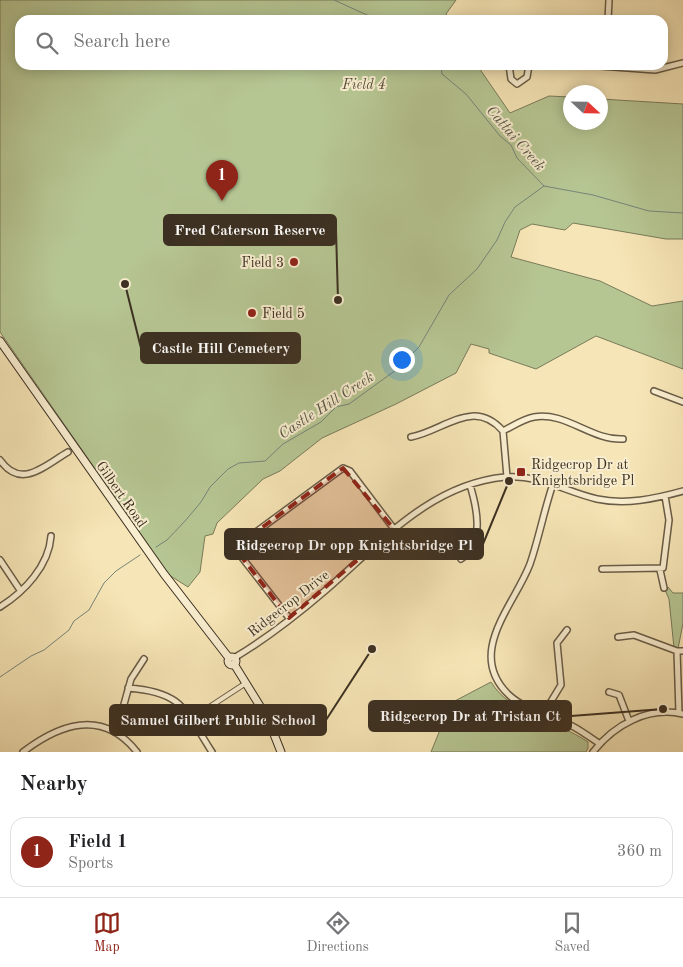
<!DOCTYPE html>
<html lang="en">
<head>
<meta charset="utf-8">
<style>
  :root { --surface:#fff; --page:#f6f6f6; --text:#202124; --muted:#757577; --line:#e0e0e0; --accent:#8f2418 }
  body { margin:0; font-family:"Old Standard TT",serif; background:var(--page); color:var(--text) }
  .compass { position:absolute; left:563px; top:85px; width:45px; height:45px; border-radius:50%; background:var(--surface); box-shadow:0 2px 12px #0003; rotate:112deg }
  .you { position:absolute; left:401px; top:359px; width:18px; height:18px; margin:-12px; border:4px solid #fff; border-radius:50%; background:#1a73e8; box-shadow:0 0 0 8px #1a73e833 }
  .badge { display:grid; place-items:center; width:32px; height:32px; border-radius:50%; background:var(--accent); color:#fff; font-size:16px; font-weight:700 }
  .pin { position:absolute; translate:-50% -41px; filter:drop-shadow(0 1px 2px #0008) }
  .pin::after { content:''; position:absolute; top:26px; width:18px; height:15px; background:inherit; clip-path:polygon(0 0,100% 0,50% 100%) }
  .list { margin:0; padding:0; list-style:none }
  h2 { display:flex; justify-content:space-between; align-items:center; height:65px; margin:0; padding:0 20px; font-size:21px }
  h2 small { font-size:16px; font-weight:400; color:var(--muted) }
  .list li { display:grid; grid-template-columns:32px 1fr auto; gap:15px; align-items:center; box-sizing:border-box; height:70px; margin:0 10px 10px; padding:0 10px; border:1px solid var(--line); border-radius:15px }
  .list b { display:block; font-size:19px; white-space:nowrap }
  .list p { margin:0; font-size:16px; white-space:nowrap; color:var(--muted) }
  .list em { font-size:16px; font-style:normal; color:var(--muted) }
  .icon { flex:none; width:28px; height:28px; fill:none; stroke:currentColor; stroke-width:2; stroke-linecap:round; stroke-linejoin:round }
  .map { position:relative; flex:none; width:683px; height:752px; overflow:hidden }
  .search { position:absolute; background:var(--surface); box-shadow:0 2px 12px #0003; left:15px; right:15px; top:15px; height:55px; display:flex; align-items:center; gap:12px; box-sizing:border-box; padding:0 18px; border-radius:15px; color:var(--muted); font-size:19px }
  .sheet { height:145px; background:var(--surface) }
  nav { display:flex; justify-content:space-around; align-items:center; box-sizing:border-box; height:70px; border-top:1px solid var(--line); background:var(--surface); font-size:14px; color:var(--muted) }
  nav a { display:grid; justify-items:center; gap:2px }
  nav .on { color:var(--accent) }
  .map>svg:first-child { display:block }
  .green { fill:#b6c693; stroke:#797b5a }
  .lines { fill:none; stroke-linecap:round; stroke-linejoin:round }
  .stream { stroke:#76857a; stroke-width:1 }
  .pedestrian-casing { stroke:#6a5d47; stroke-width:6 }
  .minor-casing { stroke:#6a5d47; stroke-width:8 }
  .secondary-casing { stroke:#3c3022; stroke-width:9 }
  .pedestrian { stroke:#f9eed0; stroke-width:4 }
  .minor { stroke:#f9eed0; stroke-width:5 }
  .secondary { stroke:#f9eed0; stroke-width:7 }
  .marked { fill:#8f2418; fill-opacity:0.2; stroke:#8f2418; stroke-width:4; stroke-dasharray:10 6; stroke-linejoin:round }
  .poi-dot { fill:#8f2418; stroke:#f9eed0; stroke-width:2 }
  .labels { text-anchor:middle; stroke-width:4; stroke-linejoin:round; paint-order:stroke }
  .park-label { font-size:14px; font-style:italic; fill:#544e39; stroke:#f9eed0 }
  .poi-label { font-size:14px; fill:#3c3022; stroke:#f9eed0; text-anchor:start }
  .street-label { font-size:14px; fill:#3c3022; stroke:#f9eed0 }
  .water-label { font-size:15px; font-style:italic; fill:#545446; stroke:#f9eed0 }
  .leader { fill:none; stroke:#3c3022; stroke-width:2 }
  .callout-dot { fill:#3c3022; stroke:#f9eed0; stroke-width:2 }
  .callout { fill:#3c3022; stroke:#3c3022; stroke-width:2 }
  .callout-label { font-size:15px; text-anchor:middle; font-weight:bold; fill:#fff }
</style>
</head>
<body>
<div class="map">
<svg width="683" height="752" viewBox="0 0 683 752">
  <rect width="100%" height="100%" fill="#f6e5b6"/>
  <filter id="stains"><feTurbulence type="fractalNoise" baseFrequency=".004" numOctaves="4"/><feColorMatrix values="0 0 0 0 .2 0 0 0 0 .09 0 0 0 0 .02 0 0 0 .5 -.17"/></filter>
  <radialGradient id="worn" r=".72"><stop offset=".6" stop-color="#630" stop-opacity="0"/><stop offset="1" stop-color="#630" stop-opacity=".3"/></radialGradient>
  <path class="green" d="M0,0H456L446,14L449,20H20V65H477L510,113L549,96L570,97V122H600L601,99L683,104V239H666L573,223L565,230L532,224L520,230L511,257L600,281L652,306L683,301V369L596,336L536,369L489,353V349L471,344L456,373L396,404L322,438L280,471L263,479L217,523L213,534L205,536L200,572L188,587L169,575L0,332Z
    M668,587L673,593H683V623L678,649L674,648L669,599L665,590Z
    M491,682C512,716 556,720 588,742V748L586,752H431L451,703Z"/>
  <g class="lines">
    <path class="stream" d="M334,0L378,20
      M441,65L442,74L466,94L500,136L511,145L517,158L544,186L593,195L649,211L683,213
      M156,547L167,540L185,521L201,502L210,487L228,469L239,463L265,461L283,444L321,422L336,407L349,404L396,370L419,347L449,295L477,269L497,240L505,222L515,207L544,186
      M0,677L31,656L44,650L69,630L74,621L89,610L104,583L116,571L140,555"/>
    <g class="pedestrian-casing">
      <path id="pedestrian" d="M191,719L246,683"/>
    </g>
    <g class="minor-casing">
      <path id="minor" d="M608,20L609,0
        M509,65L511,79L517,84L527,77L529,65
        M586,65L655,70L683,63
        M654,391L683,402
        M503,431C513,426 523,419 534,417C565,411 592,441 623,439
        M411,437C444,431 473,397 503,431L507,477
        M0,460C21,490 44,466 68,452
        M553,484C544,510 539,538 530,564C514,606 465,653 509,695C526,711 554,716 574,727C583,732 591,738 600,744
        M461,559C485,543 477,508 470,485
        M0,560L20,590
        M602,569L663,568L669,520L665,496
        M660,570L664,588
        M0,607C24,592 49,566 51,536
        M289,618L240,555L241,543L343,468L350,471L394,529
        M618,637L634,635L677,651H683
        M677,651L679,713
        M234,658C266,639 298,614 326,590C379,544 430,484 505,477C539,474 566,492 597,499C626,505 654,499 683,491
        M128,688C183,692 185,710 212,752
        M609,692L619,695L629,721
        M544,713L561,685L557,643L567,630
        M116,733L131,679L144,659
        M23,752C61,723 103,709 137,752
        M593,752C614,725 648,706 683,714"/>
    </g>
    <g class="secondary-casing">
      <path id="secondary" d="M0,341L164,574L229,658
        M228 661a4 4 0 1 1 8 0a4 4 0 1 1-8 0Z
        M234,664L268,719L281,752"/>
    </g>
    <use href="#pedestrian" class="pedestrian"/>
    <use href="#minor" class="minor"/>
    <use href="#secondary" class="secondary"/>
  </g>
  <path class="marked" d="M343,468L394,529L289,618L240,555L241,543Z"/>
  <g class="poi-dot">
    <circle cx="294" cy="262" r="5"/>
    <circle cx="252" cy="313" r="5"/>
    <rect x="516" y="467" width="10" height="10" rx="2.5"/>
  </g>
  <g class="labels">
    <g class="park-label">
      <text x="364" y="89">Field 4</text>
    </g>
    <g class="poi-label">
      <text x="284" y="267" text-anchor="end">Field 3</text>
      <text x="262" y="318">Field 5</text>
      <text x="531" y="469">Ridgecrop Dr at<tspan x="531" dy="16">Knightsbridge Pl</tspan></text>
    </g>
    <g class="street-label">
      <text transform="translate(122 494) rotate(55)" y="5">Gilbert Road</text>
      <text transform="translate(288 603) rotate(-38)" y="5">Ridgecrop Drive</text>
    </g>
    <g class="water-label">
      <text transform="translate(516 138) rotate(49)" y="5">Cattai Creek</text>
      <text transform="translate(326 405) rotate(-33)" y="5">Castle Hill Creek</text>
    </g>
  </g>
  <path class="leader" d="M338 300L336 230M125 284L141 348M509 481L483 544M663 709L571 716M372 649L326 720"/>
  <g class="callout-dot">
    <circle cx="338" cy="300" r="5"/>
    <circle cx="125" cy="284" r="5"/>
    <circle cx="509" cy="481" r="5"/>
    <circle cx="663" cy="709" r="5"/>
    <circle cx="372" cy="649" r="5"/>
  </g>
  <g class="callout">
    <rect x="164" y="215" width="172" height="30" rx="5"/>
    <rect x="141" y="333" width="159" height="30" rx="5"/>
    <rect x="225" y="529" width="258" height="30" rx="5"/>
    <rect x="369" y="701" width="202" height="30" rx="5"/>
    <rect x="110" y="705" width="216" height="30" rx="5"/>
  </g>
  <g class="callout-label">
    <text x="250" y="235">Fred Caterson Reserve</text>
    <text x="221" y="353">Castle Hill Cemetery</text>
    <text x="354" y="550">Ridgecrop Dr opp Knightsbridge Pl</text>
    <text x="470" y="721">Ridgecrop Dr at Tristan Ct</text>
    <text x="218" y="725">Samuel Gilbert Public School</text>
  </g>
  <rect width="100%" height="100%" filter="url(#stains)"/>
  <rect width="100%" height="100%" fill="url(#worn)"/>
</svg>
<svg class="compass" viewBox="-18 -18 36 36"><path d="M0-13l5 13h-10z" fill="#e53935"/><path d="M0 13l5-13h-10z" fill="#757577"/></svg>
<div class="you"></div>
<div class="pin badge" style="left:222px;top:201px">1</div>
<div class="search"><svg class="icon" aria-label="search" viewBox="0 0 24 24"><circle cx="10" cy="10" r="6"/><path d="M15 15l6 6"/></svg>Search here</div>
</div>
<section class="sheet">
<h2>Nearby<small></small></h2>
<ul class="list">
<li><span class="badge">1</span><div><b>Field 1</b><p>Sports</p></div><em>360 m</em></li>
</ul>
</section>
<nav>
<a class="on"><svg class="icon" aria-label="map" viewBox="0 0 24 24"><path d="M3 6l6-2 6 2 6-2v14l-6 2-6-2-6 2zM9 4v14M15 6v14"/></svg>Map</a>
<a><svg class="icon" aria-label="directions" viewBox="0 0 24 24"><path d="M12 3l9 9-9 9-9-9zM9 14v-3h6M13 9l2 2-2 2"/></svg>Directions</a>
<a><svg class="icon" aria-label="saved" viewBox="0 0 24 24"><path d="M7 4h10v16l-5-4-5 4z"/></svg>Saved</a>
</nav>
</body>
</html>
